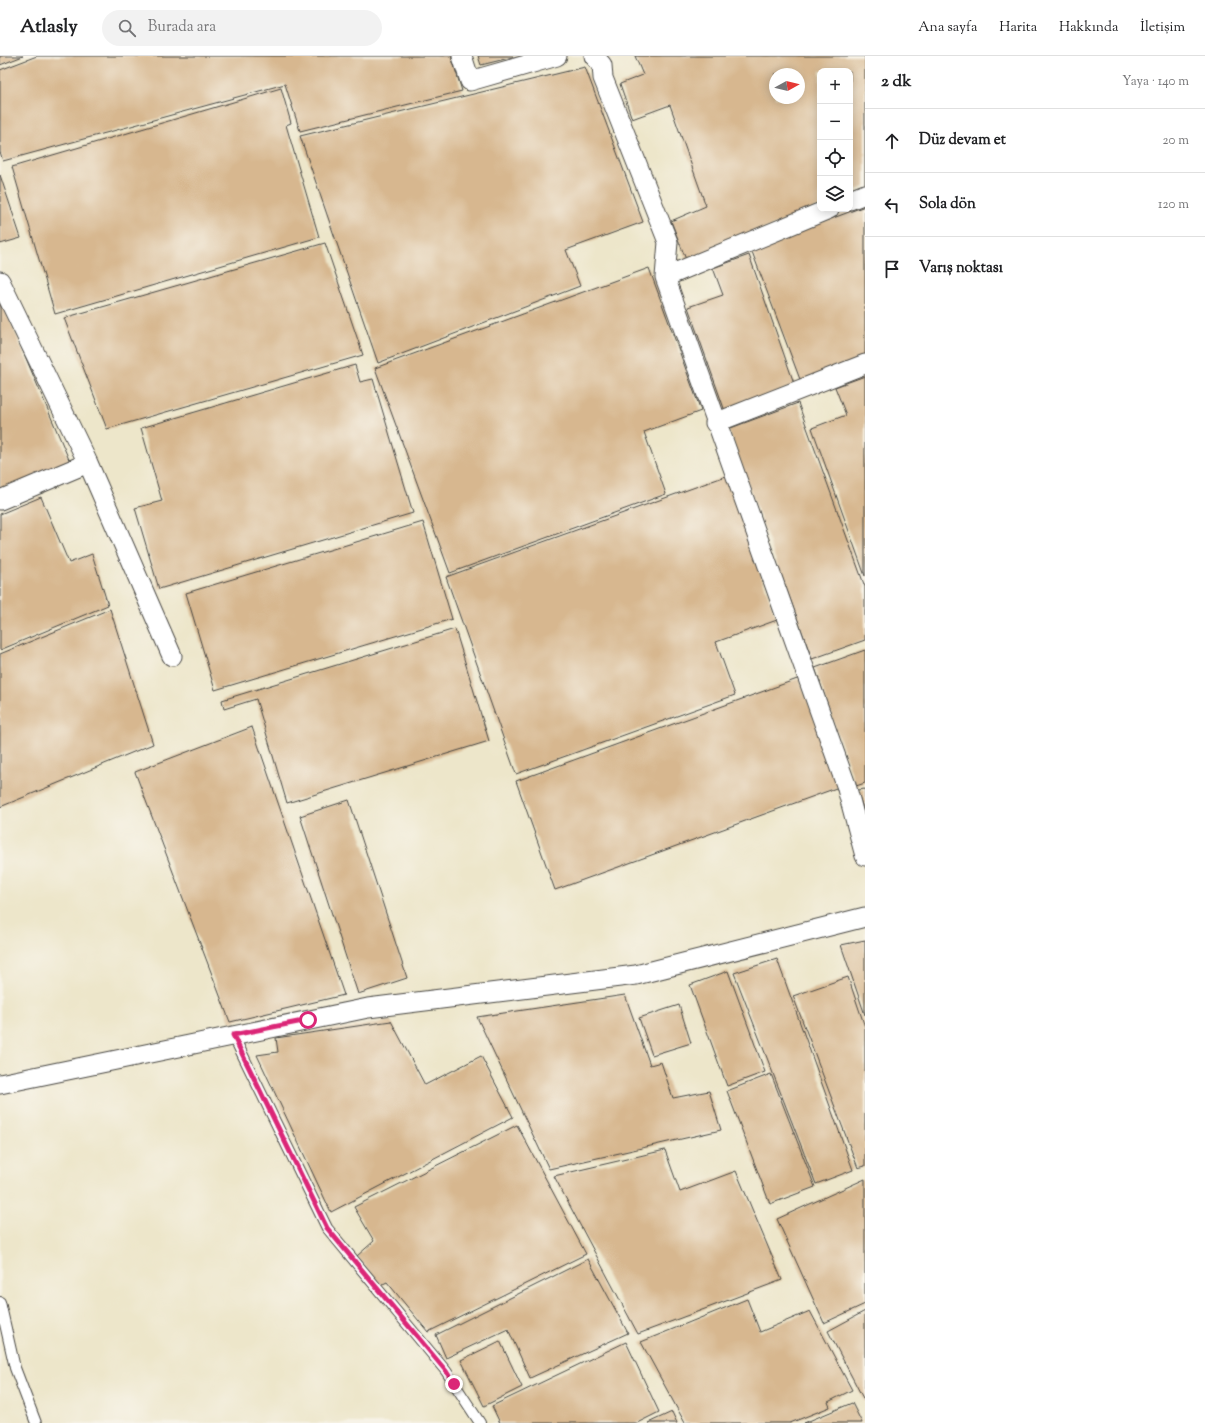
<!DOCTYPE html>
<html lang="tr">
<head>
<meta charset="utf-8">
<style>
  :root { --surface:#fff; --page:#f2f2f2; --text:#202124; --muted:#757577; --line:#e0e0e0 }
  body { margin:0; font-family:"Sorts Mill Goudy",serif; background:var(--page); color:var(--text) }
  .controls { position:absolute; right:12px; top:12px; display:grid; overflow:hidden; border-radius:8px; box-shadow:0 2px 10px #0003 }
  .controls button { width:36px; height:36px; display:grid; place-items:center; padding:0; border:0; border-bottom:1px solid var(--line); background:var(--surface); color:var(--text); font:20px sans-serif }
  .compass { position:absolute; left:769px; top:12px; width:36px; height:36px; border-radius:50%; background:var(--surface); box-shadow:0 2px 10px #0003; rotate:82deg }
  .stop { position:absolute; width:12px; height:12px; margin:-9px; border:3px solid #db2777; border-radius:50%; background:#fff }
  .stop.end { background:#db2777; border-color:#fff; box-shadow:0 1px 4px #0008 }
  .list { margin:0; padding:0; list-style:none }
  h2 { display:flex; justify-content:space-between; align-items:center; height:52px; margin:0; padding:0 16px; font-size:17px }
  h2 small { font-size:13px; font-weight:400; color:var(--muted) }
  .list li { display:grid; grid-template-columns:26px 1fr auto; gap:12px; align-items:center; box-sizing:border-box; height:64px; padding:0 16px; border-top:1px solid var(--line) }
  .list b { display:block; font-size:15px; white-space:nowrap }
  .list em { font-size:13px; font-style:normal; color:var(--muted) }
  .icon { flex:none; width:22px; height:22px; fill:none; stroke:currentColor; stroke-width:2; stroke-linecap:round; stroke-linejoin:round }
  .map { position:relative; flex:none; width:865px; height:1367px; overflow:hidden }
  header { display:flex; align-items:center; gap:24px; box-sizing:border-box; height:56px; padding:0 20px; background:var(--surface); border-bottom:1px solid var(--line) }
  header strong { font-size:19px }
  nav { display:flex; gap:22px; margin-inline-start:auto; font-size:14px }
  .search { width:280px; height:36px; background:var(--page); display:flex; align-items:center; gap:10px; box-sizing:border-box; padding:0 14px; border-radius:22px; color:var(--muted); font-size:15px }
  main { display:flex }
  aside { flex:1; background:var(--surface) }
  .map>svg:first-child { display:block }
  .building { fill:#d7b78f; fill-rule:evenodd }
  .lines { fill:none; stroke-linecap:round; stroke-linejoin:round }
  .service-casing { stroke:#484743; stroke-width:12 }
  .minor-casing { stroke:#484743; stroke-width:21 }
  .service { stroke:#fff; stroke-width:10 }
  .minor { stroke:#fff; stroke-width:19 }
  .route { stroke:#db2777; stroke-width:5 }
</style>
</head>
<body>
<header>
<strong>Atlasly</strong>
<div class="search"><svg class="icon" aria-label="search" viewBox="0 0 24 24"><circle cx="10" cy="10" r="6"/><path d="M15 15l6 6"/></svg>Burada ara</div>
<nav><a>Ana sayfa</a><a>Harita</a><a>Hakkında</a><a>İletişim</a></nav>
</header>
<main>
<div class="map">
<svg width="865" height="1367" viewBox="0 0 865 1367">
  <rect width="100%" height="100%" fill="#f7f3e8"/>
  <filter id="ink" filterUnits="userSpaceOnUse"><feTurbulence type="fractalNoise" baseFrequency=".025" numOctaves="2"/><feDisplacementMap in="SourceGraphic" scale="8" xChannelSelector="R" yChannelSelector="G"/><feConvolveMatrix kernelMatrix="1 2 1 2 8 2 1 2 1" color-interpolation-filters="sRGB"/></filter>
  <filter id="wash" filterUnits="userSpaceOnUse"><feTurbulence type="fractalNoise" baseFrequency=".012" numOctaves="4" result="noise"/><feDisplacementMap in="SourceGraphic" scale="16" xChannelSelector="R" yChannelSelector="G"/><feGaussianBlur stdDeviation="0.9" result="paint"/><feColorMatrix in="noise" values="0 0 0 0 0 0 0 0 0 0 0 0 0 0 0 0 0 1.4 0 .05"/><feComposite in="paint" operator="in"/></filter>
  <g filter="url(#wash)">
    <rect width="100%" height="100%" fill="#ede6ca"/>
    <g id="blocks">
      <path class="building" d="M0,0H23L0,9Z
        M37,0H451L462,35L300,75L285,28L3,105L0,96V14Z
        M478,0H513V1L481,9Z
        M635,0H865V131L850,137V15H820V150L687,206L671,165L706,150L670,49L632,63L620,28L643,19ZM775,18H799V42H775Z
        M585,11L643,166L566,194L580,230L378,307L300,80Z
        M281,32L291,67L286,69L319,181L55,258L12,111Z
        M0,119L21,182L0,188Z
        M865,150V302L801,326L751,193Z
        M325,187L363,299L107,373L64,262Z
        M749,199L795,330L725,355L688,251L723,239L713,212Z
        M649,212L701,355L644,376L666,438L450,517L375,312Z
        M0,241L70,406L0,436Z
        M355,309L360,326L373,323L413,457L159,533L135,452L162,445L141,372Z
        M865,320V520L812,372L846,359L835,331Z
        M798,347L865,531V584L812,603L728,373Z
        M726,420L777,564L716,586L735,639L516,718L446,521Z
        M41,441L69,507L92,498L108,549L0,594V458Z
        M423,466L452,563L215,634L186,537Z
        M110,553L153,688L0,751V598Z
        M455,573L489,685L287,747L256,643L224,653L222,644Z
        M865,594V727L856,730L815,612Z
        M800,622L839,731L555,834L516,725Z
        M252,671L344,939L230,966L135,716Z
        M865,733V758L857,734Z
        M349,744L407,922L358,938L300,760Z
        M865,884V959L841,889Z
        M777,903L853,1114L816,1128L734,917Z
        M728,915L765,1016L727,1030L690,929Z
        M848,921L865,971V1110L858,1112L793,940Z
        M625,939L650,1009L661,1006L673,1042L709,1035L721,1074L549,1113L477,961Z
        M679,949L691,987L652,999L639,962Z
        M391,965L425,1029L481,1000L513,1061L331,1156L257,999L278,996L276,982Z
        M771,1018L815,1131L770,1148L727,1035Z
        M517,1069L586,1198L428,1276L387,1226L381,1229L357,1200L374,1185L354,1151Z
        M665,1094L680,1136L736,1115L782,1224L638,1278L554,1120Z
        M865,1123V1248L824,1267L777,1163Z
        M588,1203L628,1277L530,1322L508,1273L446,1302L436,1279Z
        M747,1243L760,1276L810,1255L852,1334L828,1346L830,1351L790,1367H685L641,1286Z
        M865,1255V1346L828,1275Z
        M500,1285L522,1331L484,1350L461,1304Z
        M626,1286L659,1356L637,1367H500L492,1350Z
        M852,1347L862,1367H804Z
        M672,1356L677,1367H648Z"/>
    </g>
  </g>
  <g filter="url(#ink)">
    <use href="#blocks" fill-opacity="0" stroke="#484743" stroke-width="1"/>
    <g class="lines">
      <g class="service-casing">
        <path id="service" d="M233,979L327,1172L446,1315L480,1367
          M0,1246L15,1312L36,1367"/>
      </g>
      <g class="minor-casing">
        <path id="minor" d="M462,0L470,25L557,0
          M594,0L602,9L603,22L668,186L665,221L846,729L865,800
          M850,144L865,138
          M665,221L829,153
          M0,225L88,407L172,600
          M715,367L865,308
          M0,444L88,407
          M0,1028L368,952L636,919L865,861"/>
      </g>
      <use href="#service" class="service"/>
      <use href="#minor" class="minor"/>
    </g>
  </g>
  <g class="lines" filter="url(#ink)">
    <path class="route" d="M308,964L233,979L327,1172L446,1315L454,1328"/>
  </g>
</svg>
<div class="controls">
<button>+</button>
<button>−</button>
<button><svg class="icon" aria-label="locate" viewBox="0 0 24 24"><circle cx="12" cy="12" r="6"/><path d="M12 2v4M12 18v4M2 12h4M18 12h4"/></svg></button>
<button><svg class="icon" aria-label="layers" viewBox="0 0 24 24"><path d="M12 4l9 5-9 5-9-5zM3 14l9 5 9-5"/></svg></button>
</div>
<svg class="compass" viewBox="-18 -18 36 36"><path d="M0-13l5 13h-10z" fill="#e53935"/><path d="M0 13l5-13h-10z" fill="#757577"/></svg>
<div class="stop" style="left:308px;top:964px"></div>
<div class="stop end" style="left:454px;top:1328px"></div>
</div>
<aside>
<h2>2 dk<small>Yaya · 140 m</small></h2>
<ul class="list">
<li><svg class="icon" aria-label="ahead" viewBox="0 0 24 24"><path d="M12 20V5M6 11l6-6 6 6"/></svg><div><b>Düz devam et</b></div><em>20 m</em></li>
<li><svg class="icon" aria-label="left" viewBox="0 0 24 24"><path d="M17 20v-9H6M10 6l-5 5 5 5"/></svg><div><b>Sola dön</b></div><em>120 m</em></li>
<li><svg class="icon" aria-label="arrive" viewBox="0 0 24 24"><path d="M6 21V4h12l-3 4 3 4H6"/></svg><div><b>Varış noktası</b></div></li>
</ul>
</aside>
</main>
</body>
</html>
